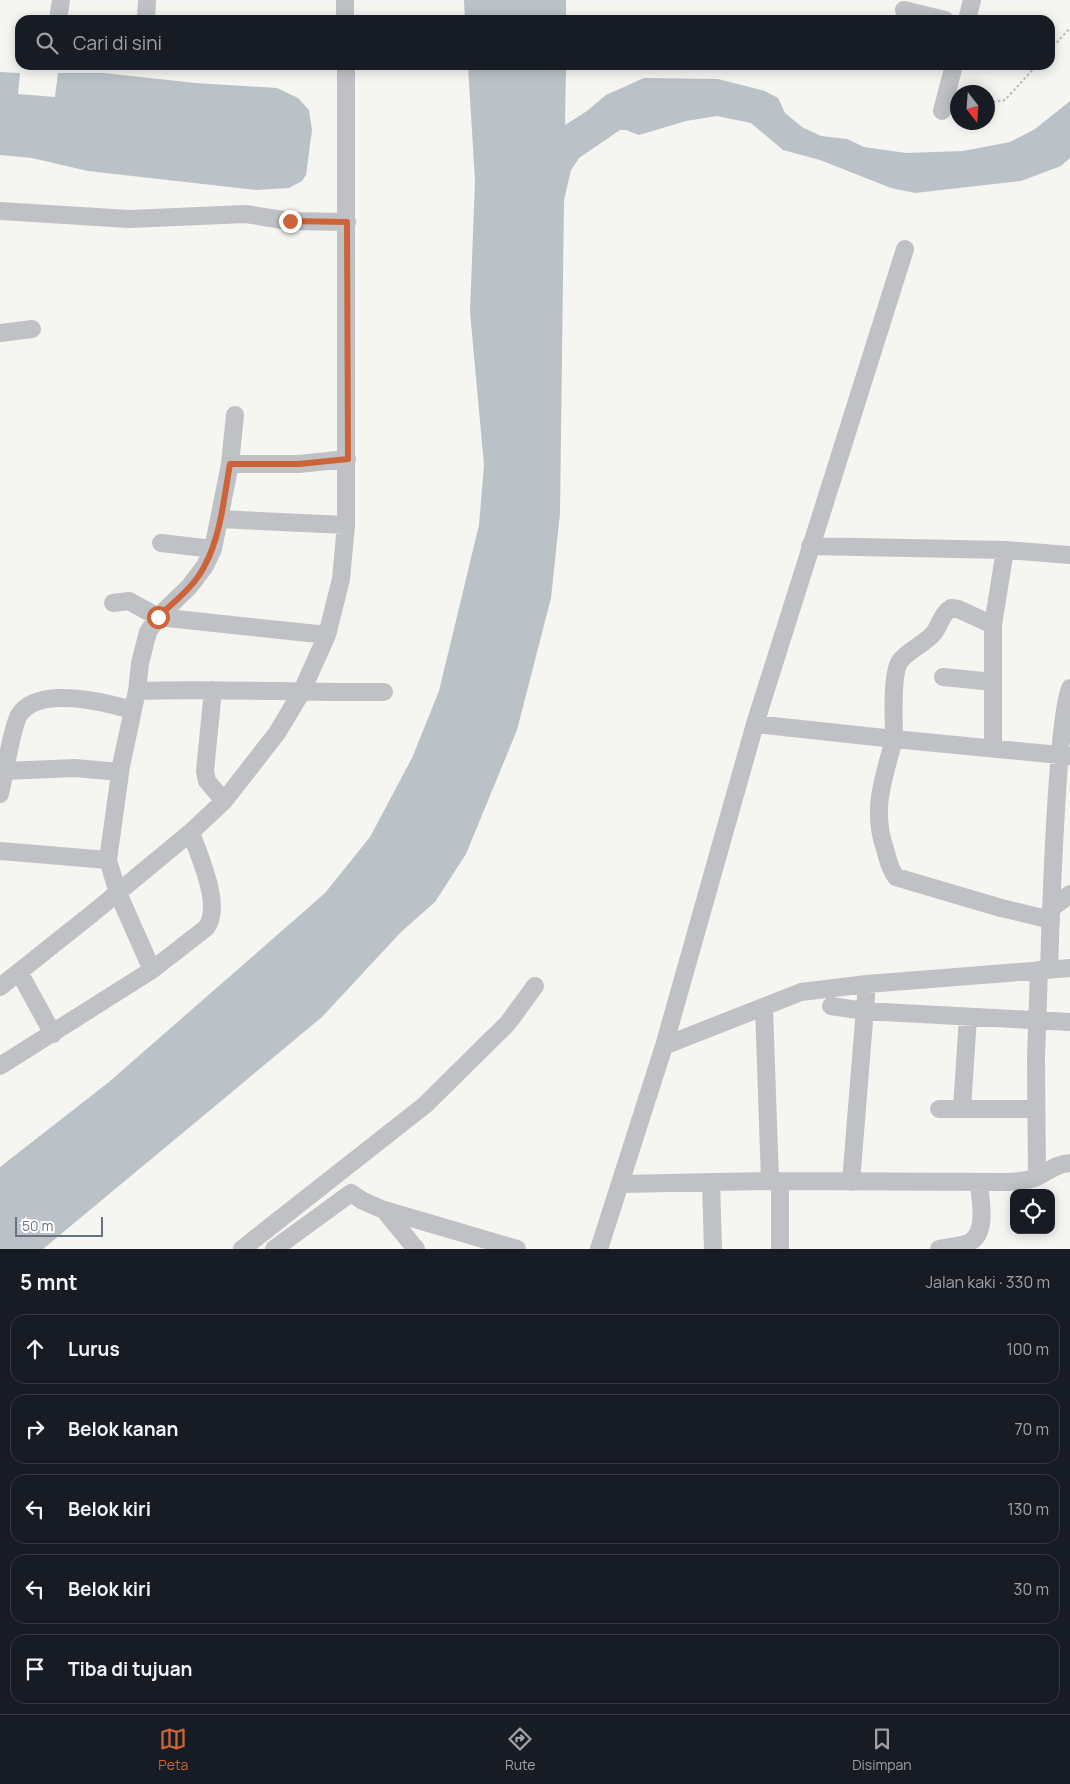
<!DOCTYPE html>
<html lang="id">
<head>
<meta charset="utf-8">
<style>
  :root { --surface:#171b24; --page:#20242c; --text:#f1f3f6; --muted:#9ea1a6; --line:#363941; --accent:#cd6339 }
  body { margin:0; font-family:Manrope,sans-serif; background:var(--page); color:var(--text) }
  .controls { position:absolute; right:15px; bottom:15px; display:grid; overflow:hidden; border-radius:10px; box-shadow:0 2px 12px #0003 }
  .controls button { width:45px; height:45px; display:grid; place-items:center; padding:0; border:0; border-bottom:1px solid var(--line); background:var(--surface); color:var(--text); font:25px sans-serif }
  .compass { position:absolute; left:950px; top:85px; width:45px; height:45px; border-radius:50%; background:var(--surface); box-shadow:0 2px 12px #0003; rotate:163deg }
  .scale { position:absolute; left:15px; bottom:12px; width:88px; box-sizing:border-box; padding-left:5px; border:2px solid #68737f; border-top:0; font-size:14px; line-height:18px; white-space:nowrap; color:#68737f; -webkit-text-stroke:4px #fff; paint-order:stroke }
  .stop { position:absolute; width:15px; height:15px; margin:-11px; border:4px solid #cd6339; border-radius:50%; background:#fff }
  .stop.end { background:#cd6339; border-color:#fff; box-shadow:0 1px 5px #0008 }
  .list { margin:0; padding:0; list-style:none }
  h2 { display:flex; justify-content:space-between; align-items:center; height:65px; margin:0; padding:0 20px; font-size:21px }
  h2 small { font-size:16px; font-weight:400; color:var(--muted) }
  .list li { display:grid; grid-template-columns:32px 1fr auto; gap:15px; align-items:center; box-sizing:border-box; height:70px; margin:0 10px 10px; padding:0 10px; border:1px solid var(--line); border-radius:15px }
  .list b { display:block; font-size:19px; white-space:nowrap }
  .list em { font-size:16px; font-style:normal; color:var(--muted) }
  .icon { flex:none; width:28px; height:28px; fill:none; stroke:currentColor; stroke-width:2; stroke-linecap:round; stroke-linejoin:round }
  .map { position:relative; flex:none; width:1070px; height:1249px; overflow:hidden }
  .search { position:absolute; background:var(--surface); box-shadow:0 2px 12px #0003; left:15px; right:15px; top:15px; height:55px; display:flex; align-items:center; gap:12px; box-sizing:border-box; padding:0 18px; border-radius:15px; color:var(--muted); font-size:19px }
  .sheet { height:465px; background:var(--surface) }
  nav { display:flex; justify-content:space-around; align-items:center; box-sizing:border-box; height:70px; border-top:1px solid var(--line); background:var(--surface); font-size:14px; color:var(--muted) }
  nav a { display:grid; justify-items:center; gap:2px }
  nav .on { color:var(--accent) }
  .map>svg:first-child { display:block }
  .water { fill:#bac2c7 }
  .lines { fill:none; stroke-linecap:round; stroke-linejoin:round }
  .path { stroke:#b8babc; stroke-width:2; stroke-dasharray:2.5 2.5; stroke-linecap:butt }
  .minor { stroke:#bfc1c5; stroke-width:18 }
  .route { stroke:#cd6339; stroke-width:6 }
</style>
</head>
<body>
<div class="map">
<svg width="1070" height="1249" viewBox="0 0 1070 1249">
  <rect width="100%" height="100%" fill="#f5f5f2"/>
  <path class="water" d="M464,0H566V20H465Z
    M468,65H566L565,125L587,111L606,95L644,78L718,79L765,91L778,98L785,113L802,127L821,136L847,139L864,147L906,153L963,151L1010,142L1035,129L1070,101V158L1061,166L1021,181L915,193L891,188L820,160L783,150L751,123L717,116L686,121L639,135L626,130H620L579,158L571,170L564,200L560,513L551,598L517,730L466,854L435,902L401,932L322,1017L43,1249H0V1167L109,1082L325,893L370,837L412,758L439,691L479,525L484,465L470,312L475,181Z
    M0,72L20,73L18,94L55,97L58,73H104L195,83L277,88L298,98L309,110L312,130L306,175L302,181L289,188L256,190L88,171L32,158L0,155Z"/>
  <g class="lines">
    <path class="path" d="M1050,50L1070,28
      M988,103L1005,100L1037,65"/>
    <path class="minor" d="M345,0V20
      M904,10L945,20
      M58,20L61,0
      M146,20L147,0
      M967,20L972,0
      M942,111L954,65
      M0,211L129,219L246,214L289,221L347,222
      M0,333L32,329
      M230,464H299L347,459
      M219,519L230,464L235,415
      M161,543L213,549
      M810,546L1005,550L1070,555
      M113,603L129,601L158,617L327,635
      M943,677L993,682
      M213,690L205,771L207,781L224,801
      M137,691C219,688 301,693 384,692
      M755,724L894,739C894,722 891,674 900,661C909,650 924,644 933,634C940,626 941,614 951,608L958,609L993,625
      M993,747V625L1005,550
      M5,771L75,768L120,772
      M0,794C4,777 12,727 19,715C38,685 104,702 132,710
      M0,851L108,860L121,766L137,691L140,663L148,632L158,617L189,587L205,566L213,549L219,519L346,525
      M108,860L118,893L152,970
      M1052,908L1070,894
      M1051,920L1001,908L896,877C889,868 888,859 885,849C871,809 884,778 894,739L1070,756
      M1049,970C1050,938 1058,697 1070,688
      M19,972L53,1034
      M0,987L93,913L191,832L224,801L277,733L301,693L327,635L341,579L346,525V65
      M831,1006L864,1011L1070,1022
      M764,1007L770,1181
      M664,1046L801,992L867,984L1070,968
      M0,1066L152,970L206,928C223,906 199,857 191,832
      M939,1109H1036
      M962,1109L968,1017
      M1037,1177L1036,1058L1039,970
      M780,1181V1249
      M711,1182L713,1249
      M851,1182L867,984
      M621,1184L770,1181L1009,1182C1019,1181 1028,1181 1037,1177C1049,1171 1056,1164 1070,1163
      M384,1210L416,1249
      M242,1249L425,1105L508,1023L535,986
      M274,1249L351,1193L363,1201L384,1210L517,1249
      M599,1249L664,1046L755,724L905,249
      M939,1249C949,1247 962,1246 970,1242C988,1232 980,1199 979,1183"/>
  </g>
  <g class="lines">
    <path class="route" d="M158,617C175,601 195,586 205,565C221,535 224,497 230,464H299L348,459L347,222L290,221"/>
  </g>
</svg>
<div class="controls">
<button><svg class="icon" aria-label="locate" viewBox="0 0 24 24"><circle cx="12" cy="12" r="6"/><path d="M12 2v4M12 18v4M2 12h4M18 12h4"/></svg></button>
</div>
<svg class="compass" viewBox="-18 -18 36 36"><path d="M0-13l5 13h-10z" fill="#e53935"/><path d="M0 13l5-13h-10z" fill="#9ea1a6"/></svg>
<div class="scale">50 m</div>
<div class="stop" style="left:158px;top:617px"></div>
<div class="stop end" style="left:290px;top:221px"></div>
<div class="search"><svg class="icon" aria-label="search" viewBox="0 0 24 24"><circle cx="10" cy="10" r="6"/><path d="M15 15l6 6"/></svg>Cari di sini</div>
</div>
<section class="sheet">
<h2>5 mnt<small>Jalan kaki · 330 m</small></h2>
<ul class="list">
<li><svg class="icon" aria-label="ahead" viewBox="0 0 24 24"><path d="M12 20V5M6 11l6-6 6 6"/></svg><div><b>Lurus</b></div><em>100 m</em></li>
<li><svg class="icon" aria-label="right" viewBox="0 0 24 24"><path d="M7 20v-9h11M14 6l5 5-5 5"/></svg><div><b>Belok kanan</b></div><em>70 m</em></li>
<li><svg class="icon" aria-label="left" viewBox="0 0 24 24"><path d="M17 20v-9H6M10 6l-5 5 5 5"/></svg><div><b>Belok kiri</b></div><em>130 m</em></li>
<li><svg class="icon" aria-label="left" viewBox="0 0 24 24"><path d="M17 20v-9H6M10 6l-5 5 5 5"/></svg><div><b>Belok kiri</b></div><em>30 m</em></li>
<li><svg class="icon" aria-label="arrive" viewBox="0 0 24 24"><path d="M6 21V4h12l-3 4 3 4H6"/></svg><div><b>Tiba di tujuan</b></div></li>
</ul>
</section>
<nav>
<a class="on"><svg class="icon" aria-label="map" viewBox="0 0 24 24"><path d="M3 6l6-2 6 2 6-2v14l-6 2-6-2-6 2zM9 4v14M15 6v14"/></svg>Peta</a>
<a><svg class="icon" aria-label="directions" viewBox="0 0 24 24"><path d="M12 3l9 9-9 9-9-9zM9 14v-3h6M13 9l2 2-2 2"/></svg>Rute</a>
<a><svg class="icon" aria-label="saved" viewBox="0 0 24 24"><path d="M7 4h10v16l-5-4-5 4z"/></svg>Disimpan</a>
</nav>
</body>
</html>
